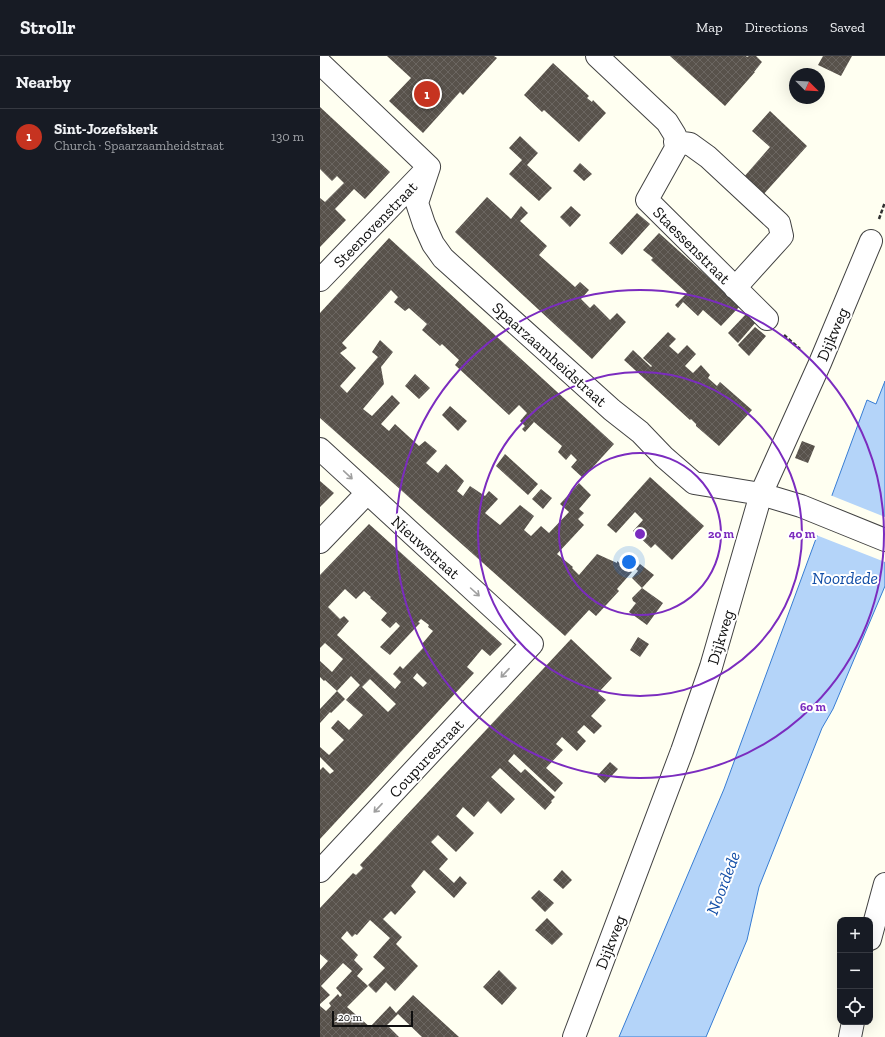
<!DOCTYPE html>
<html lang="en">
<head>
<meta charset="utf-8">
<style>
  :root { --surface:#171b24; --page:#20242c; --text:#f1f3f6; --muted:#9ea1a6; --line:#363941; --accent:#c63320 }
  body { margin:0; font-family:"Zilla Slab",serif; background:var(--page); color:var(--text) }
  .controls { position:absolute; right:12px; bottom:12px; display:grid; overflow:hidden; border-radius:8px; box-shadow:0 4px 16px #0002 }
  .controls button { width:36px; height:36px; display:grid; place-items:center; padding:0; border:0; border-bottom:1px solid var(--line); background:var(--surface); color:var(--text); font:20px sans-serif }
  .compass { position:absolute; left:469px; top:12px; width:36px; height:36px; border-radius:50%; background:var(--surface); box-shadow:0 4px 16px #0002; rotate:114deg }
  .scale { position:absolute; left:12px; bottom:10px; width:81px; box-sizing:border-box; padding-left:4px; border:2px solid #0f0f0f; border-top:0; font-size:11px; line-height:14px; white-space:nowrap; color:#0f0f0f; -webkit-text-stroke:3px #fff; paint-order:stroke }
  .you { position:absolute; left:309px; top:506px; width:14px; height:14px; margin:-10px; border:3px solid #fff; border-radius:50%; background:#1a73e8; box-shadow:0 0 0 6px #1a73e833 }
  .badge { display:grid; place-items:center; width:26px; height:26px; border-radius:50%; background:var(--accent); color:#fff; font-size:13px; font-weight:700 }
  .pin { position:absolute; translate:-50% -50%; border:2px solid #fff; box-shadow:0 1px 4px #0006 }
  .list { margin:0; padding:0; list-style:none }
  h2 { display:flex; justify-content:space-between; align-items:center; height:52px; margin:0; padding:0 16px; font-size:17px }
  h2 small { font-size:13px; font-weight:400; color:var(--muted) }
  .list li { display:grid; grid-template-columns:26px 1fr auto; gap:12px; align-items:center; box-sizing:border-box; height:56px; padding:0 16px; border-top:1px solid var(--line) }
  .list b { display:block; font-size:15px; white-space:nowrap }
  .list p { margin:0; font-size:13px; white-space:nowrap; color:var(--muted) }
  .list em { font-size:13px; font-style:normal; color:var(--muted) }
  .icon { flex:none; width:22px; height:22px; fill:none; stroke:currentColor; stroke-width:2; stroke-linecap:round; stroke-linejoin:round }
  .map { position:relative; flex:none; width:565px; height:981px; overflow:hidden }
  header { display:flex; align-items:center; gap:24px; box-sizing:border-box; height:56px; padding:0 20px; background:var(--surface); border-bottom:1px solid var(--line) }
  header strong { font-size:19px }
  nav { display:flex; gap:22px; margin-inline-start:auto; font-size:14px }
  main { display:flex }
  aside { flex:1; background:var(--surface) }
  .map>svg:first-child { display:block }
  .water { fill:#b4d4f9; stroke:#377cd3 }
  .pier { fill:#fffff1 }
  .building { fill:url(#building-cross-hatch); fill-rule:evenodd }
  .lines { fill:none; stroke-linecap:round; stroke-linejoin:round }
  .minor-casing { stroke:#424242; stroke-width:24 }
  .path { stroke:#313131; stroke-width:2.5; stroke-dasharray:4 2; stroke-linecap:butt }
  .minor { stroke:#fff; stroke-width:22 }
  .oneway { stroke:#9f9f9f }
  .ring { fill:none; stroke:#7b2cbf; stroke-width:2 }
  .labels { text-anchor:middle; stroke-width:4; stroke-linejoin:round; paint-order:stroke }
  .street-label { font-size:16px; fill:#0f0f0f; stroke:#fff }
  .water-label { font-size:17px; font-style:italic; fill:#124ea7; stroke:#fff }
  .centre { fill:#7b2cbf; stroke:#fff; stroke-width:2 }
  .ring-label { font-size:12px; text-anchor:middle; font-weight:bold; fill:#7b2cbf; stroke:#fff; stroke-width:4; stroke-linejoin:round; paint-order:stroke }
</style>
</head>
<body>
<header>
<strong>Strollr</strong>
<nav><a>Map</a><a>Directions</a><a>Saved</a></nav>
</header>
<main>
<aside>
<h2>Nearby<small></small></h2>
<ul class="list">
<li><span class="badge">1</span><div><b>Sint-Jozefskerk</b><p>Church · Spaarzaamheidstraat</p></div><em>130 m</em></li>
</ul>
</aside>
<div class="map">
<svg width="565" height="981" viewBox="0 0 565 981">
  <defs>
    <pattern id="building-cross-hatch" width="8" height="8" patternUnits="userSpaceOnUse"><rect width="8" height="8" fill="#58524b"/><path d="M0 0l8 8M0 8l8-8" fill="none" stroke="#6b6661"/></pattern>
  </defs>
  <rect width="100%" height="100%" fill="#fffff1"/>
  <path class="water" d="M565,325V530L513,653L502,672L439,831L427,884L386,981H299L404,733L547,344L556,348Z"/>
  <path class="pier" d="M510,439L565,461V506L496,479Z"/>
  <path class="building" d="M67,0H174L177,2L143,39L140,36L103,77L69,45L91,22Z
    M350,0H426L427,1L429,0H436L442,6L434,16H435L405,50Z
    M503,0H532L521,20L498,9Z
    M233,7L269,40L267,42L272,46L273,44L286,57L259,86L224,54L222,56L204,39Z
    M0,51L70,116L45,143L34,133L15,153L26,164L0,191V142L5,146L24,127L17,120L12,125L0,113Z
    M450,55L487,90L442,140L423,122L450,91L432,75Z
    M200,80L218,97L207,109L232,132L219,145L189,118L202,104L189,92Z
    M260,107L272,118L264,125L253,115Z
    M167,141L191,163L201,150L208,157L200,165L227,190L219,199L255,231L260,226L269,234L261,243L270,252L274,248L290,264L297,257L306,266L272,303L135,176Z
    M251,150L261,159L250,171L240,161Z
    M317,157L330,168L302,199L289,187Z
    M339,177L420,250L401,270L383,254L378,260L363,246L358,252L355,249L367,237L331,204L333,202L323,194Z
    M69,182L294,388L263,422L251,411L257,404L251,398L246,404L238,396L242,390L214,366L205,376L202,373L205,370L200,365L207,357L199,349L189,359L135,309L139,304L122,288L120,290L102,274L107,268L89,252L85,255L74,246L78,241L71,234L22,287L27,292L20,297L36,312L20,330L27,337L58,301L52,296L60,284L73,296L61,311L64,328L43,353L52,360L72,339L80,347L61,368L69,375L75,368L99,390L105,385L117,395L106,407L118,417L126,408L142,423L144,425L137,435L143,440L150,430L165,440L169,435L178,443L165,457L180,469L200,449L214,460L204,474L211,480L221,470L229,477L249,456L240,448L259,427L271,439L259,453L264,457L258,463L264,469L237,498L253,511L252,512L259,519L277,498L297,507V505L312,516L297,533L299,535L276,560L269,554L245,580L0,362V257Z
    M427,257L436,266L418,287L408,277Z
    M435,271L446,280L429,300L418,289Z
    M348,276L356,283L349,290L358,298L367,289L376,298L365,310L373,317L381,309L390,319L388,322L397,330L400,326L432,354L399,390L376,370V368L371,363L370,364L304,304L313,294L331,311L332,310L323,302Z
    M95,318L110,332L99,343L85,330Z
    M130,350L147,365L138,375L122,359Z
    M482,385L495,390L488,407L475,402Z
    M185,398L218,428L208,439L176,410Z
    M330,421L384,470L352,504L335,488L331,492L313,475L323,464L315,456L296,477L287,469Z
    M0,425L14,437L0,451Z
    M221,433L232,442L223,453L212,443Z
    M49,468L182,588L170,600L162,593L147,611L154,617L0,783V714L3,711L10,718L14,715L0,701V691L9,699L24,684L11,672L18,664L29,674L43,659L26,644L40,629L31,620L17,635L25,643L11,657L10,656L0,667V653L17,635L5,624L4,625L0,621V605L12,616L23,603L5,587L0,592V519ZM25,533L36,543L44,535L51,541L50,542L67,557L61,564L70,572L76,566L80,570L60,591L70,599L100,567L98,566L101,563L109,569L108,571L113,575L102,588L104,591L83,613L80,610L73,618L81,626L75,633L17,579L29,565L24,560L20,563L8,551ZM97,617L107,627L103,631L93,622ZM50,623L76,648L68,656L42,631Z
    M320,508L334,519L322,532L312,522L318,515L316,513Z
    M322,532L343,547L327,569L309,556L316,547L313,545L312,542Z
    M318,581L329,588L320,601L310,594Z
    M251,583L292,622L278,637L286,644L271,660L282,670L274,678L264,669L257,676L266,685L257,695L242,681L236,688L243,694L226,712L243,727L235,736L194,698L188,705L201,717L205,713L235,741L231,745L232,746L225,754L180,712L171,721L195,743L181,758L168,745L154,761L143,751L136,760L154,777L136,796L118,779L111,786L128,803L119,813L134,827L140,820L147,827L134,842L104,814L91,830L96,836L75,859L71,855L63,863L82,881L76,888L98,910L75,935L66,926L56,937L48,929L65,912L53,901L70,882L50,864L37,879L35,878L32,881L27,875L21,882L38,899L34,904L43,913L37,920L48,930L27,951L50,971L70,950L76,957L93,939L139,981H102L78,958L67,969L79,981H0V950L6,955L11,950L9,947L18,938L20,941L22,939L16,932L32,915L23,907L1,930L10,939L0,948V914L8,905L0,898V852L33,817L36,819L43,812L40,809Z
    M290,706L298,713L285,727L277,720Z
    M242,814L252,824L243,833L233,824Z
    M219,834L234,847L225,856L211,842Z
    M227,862L243,878L232,889L215,874Z
    M179,914L197,932L182,949L163,931Z"/>
  <g class="lines">
    <g class="minor-casing">
      <path id="minor" d="M277,0L347,66L355,79L356,92L327,144L447,263
        M0,7L109,111L97,147L104,168L113,188L123,202L292,354L320,376L344,401L374,427L441,438L481,450L565,484
        M355,86L370,88L388,101L459,167L462,180L415,232
        M0,224L104,116
        M0,393L212,588L0,815
        M0,486L47,437
        M550,883L565,828
        M254,981L362,695L391,611L441,438L500,307L551,185
        M530,981L533,966"/>
    </g>
    <path class="path" d="M559,163L565,146
      M464,279L480,293"/>
    <use href="#minor" class="minor"/>
  </g>
  <defs><path id="oneway-shaft" d="M-6 0H5M1.5-3L5.5 0L1.5 3" fill="none" stroke-width="1.6" stroke-linecap="round" stroke-linejoin="round"/></defs>
  <g class="oneway">
    <use href="#oneway-shaft" transform="translate(28 419) rotate(43)"/>
    <use href="#oneway-shaft" transform="translate(155 536) rotate(42)"/>
    <use href="#oneway-shaft" transform="translate(185 617) rotate(133)"/>
    <use href="#oneway-shaft" transform="translate(58 752) rotate(133)"/>
  </g>
  <g class="ring">
    <circle cx="320" cy="478" r="81"/>
    <circle cx="320" cy="478" r="162"/>
    <circle cx="320" cy="478" r="244"/>
  </g>
  <g class="labels">
    <g class="street-label">
      <text transform="translate(55 168) rotate(-46)" y="6">Steenovenstraat</text>
      <text transform="translate(372 189) rotate(45)" y="6">Staessenstraat</text>
      <text transform="translate(512 278) rotate(-67)" y="6">Dijkweg</text>
      <text transform="translate(230 298) rotate(42)" y="6">Spaarzaamheidstraat</text>
      <text transform="translate(106 491) rotate(42)" y="6">Nieuwstraat</text>
      <text transform="translate(400 581) rotate(-73)" y="6">Dijkweg</text>
      <text transform="translate(106 702) rotate(-47)" y="6">Coupurestraat</text>
      <text transform="translate(290 886) rotate(-69)" y="6">Dijkweg</text>
    </g>
    <g class="water-label">
      <text x="525" y="528">Noordede</text>
      <text transform="translate(403 827) rotate(-69)" y="6">Noordede</text>
    </g>
  </g>
  <circle cx="320" cy="478" r="6" class="centre"/>
  <g class="ring-label">
    <text x="401" y="482">20 m</text>
    <text x="482" y="482">40 m</text>
    <text x="493" y="655">60 m</text>
  </g>
</svg>
<div class="controls">
<button>+</button>
<button>−</button>
<button><svg class="icon" aria-label="locate" viewBox="0 0 24 24"><circle cx="12" cy="12" r="6"/><path d="M12 2v4M12 18v4M2 12h4M18 12h4"/></svg></button>
</div>
<svg class="compass" viewBox="-18 -18 36 36"><path d="M0-13l5 13h-10z" fill="#e53935"/><path d="M0 13l5-13h-10z" fill="#9ea1a6"/></svg>
<div class="scale">20 m</div>
<div class="you"></div>
<div class="pin badge" style="left:107px;top:38px">1</div>
</div>
</main>
</body>
</html>
